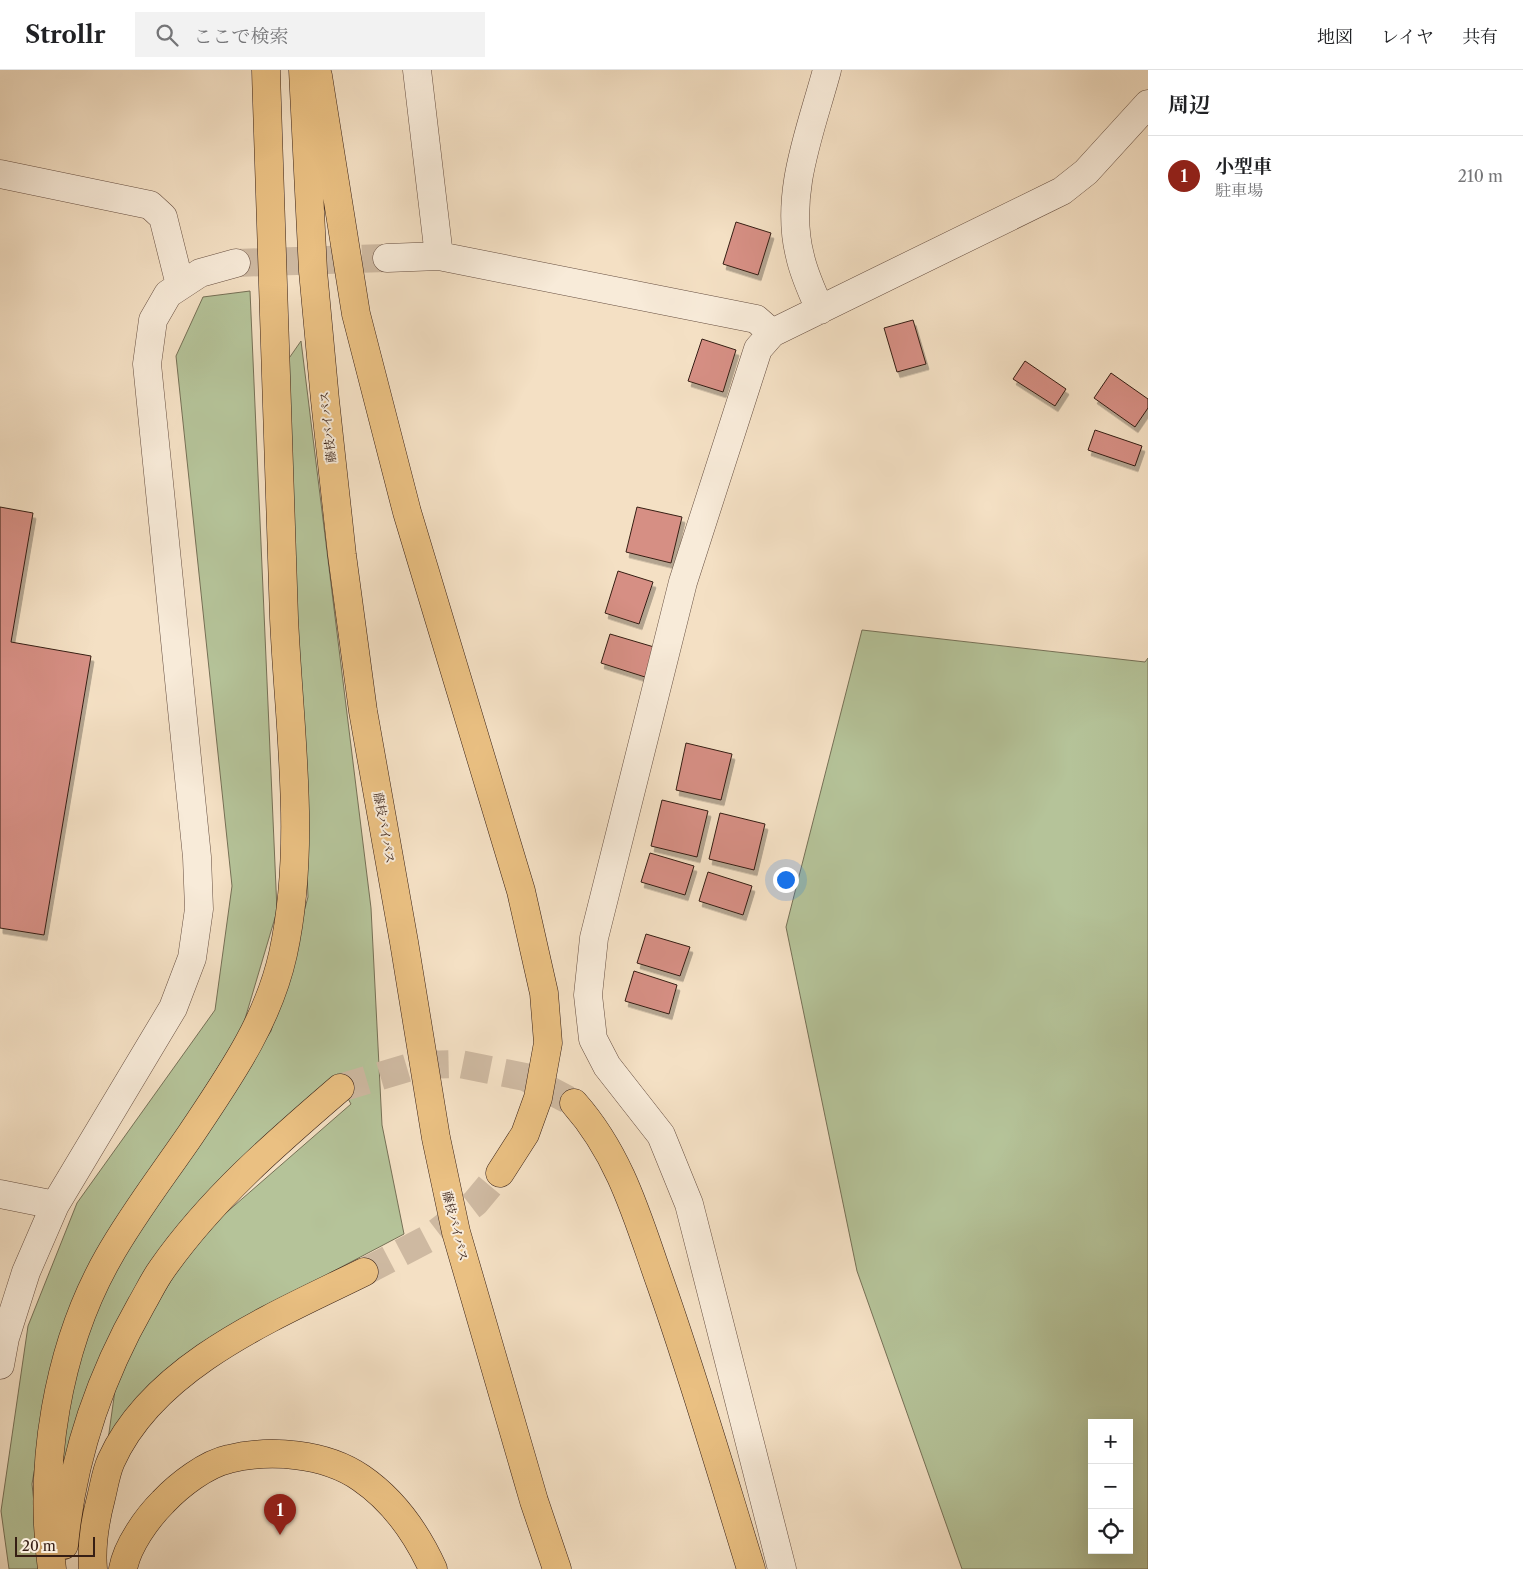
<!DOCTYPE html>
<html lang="ja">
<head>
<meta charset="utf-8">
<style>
  :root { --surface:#fff; --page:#f2f2f2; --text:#202124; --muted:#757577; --line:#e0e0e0; --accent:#8f2418 }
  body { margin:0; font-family:"Libre Caslon Text","Noto Serif JP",serif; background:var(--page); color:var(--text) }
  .controls { position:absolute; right:15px; bottom:15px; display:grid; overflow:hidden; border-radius:0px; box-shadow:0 5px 20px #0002 }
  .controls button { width:45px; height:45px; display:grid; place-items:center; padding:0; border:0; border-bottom:1px solid var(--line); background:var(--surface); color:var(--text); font:25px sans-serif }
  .scale { position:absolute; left:15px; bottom:12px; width:80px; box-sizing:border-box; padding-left:5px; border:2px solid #361e14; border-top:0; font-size:14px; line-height:18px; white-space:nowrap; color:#361e14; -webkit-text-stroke:4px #f8ebd9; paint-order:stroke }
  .you { position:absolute; left:785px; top:809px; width:18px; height:18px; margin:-12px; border:4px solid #fff; border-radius:50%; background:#1a73e8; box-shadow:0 0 0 8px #1a73e833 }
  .badge { display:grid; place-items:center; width:32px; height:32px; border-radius:50%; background:var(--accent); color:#fff; font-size:16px; font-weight:700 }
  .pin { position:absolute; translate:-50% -41px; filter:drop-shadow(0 1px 2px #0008) }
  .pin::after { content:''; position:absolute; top:26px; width:18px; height:15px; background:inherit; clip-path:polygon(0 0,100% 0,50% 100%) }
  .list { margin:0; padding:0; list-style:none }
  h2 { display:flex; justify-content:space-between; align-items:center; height:65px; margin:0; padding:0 20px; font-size:21px }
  h2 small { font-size:16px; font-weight:400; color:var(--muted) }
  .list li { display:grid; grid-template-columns:32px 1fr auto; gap:15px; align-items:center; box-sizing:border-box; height:80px; padding:0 20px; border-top:1px solid var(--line) }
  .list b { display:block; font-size:19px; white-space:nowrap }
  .list p { margin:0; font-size:16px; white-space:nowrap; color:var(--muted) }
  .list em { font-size:16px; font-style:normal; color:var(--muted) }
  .icon { flex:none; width:28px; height:28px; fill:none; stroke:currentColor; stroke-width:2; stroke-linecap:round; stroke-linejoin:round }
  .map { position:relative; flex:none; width:1148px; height:1499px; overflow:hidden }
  header { display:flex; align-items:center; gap:30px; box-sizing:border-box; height:70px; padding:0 25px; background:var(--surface); border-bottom:1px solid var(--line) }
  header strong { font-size:24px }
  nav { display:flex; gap:28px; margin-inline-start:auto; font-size:18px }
  .search { width:350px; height:45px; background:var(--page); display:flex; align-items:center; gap:12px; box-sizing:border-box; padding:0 18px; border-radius:0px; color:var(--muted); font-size:19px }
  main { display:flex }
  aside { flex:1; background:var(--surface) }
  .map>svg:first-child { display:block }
  .green { fill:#b5c399; stroke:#767056; fill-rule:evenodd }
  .building { fill:#d68f84; stroke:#361e14; filter:url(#shadow) }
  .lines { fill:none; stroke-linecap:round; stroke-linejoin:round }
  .minor-tunnel { stroke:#ceb9a1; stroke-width:28; stroke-dasharray:28 14; stroke-linecap:butt }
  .motorway-tunnel { stroke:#ceb9a1; stroke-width:28; stroke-dasharray:28 14; stroke-linecap:butt }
  .minor-casing { stroke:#664e40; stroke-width:29 }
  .motorway-casing { stroke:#361e14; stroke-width:29 }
  .minor { stroke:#f8ebd9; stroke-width:28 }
  .motorway { stroke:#eac082; stroke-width:28 }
  .labels { text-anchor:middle; stroke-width:4; stroke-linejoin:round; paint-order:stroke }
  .street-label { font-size:12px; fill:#361e14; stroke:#f8ebd9 }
</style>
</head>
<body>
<header>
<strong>Strollr</strong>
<div class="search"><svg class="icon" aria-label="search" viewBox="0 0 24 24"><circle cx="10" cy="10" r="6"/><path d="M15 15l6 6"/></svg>ここで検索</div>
<nav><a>地図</a><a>レイヤ</a><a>共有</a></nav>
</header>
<main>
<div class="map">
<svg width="1148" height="1499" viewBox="0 0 1148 1499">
  <defs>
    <filter id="shadow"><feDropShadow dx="3" dy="5.5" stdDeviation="0" flood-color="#0004"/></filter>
  </defs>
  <rect width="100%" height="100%" fill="#f4e0c4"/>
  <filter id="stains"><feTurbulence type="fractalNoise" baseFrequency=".004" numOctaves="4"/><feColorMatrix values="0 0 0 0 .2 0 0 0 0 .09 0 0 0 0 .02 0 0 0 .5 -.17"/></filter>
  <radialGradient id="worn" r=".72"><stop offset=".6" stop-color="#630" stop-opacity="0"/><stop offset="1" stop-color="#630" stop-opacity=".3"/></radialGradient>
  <path class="green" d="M250,221L277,841L242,959L105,1177L54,1287L32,1414L41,1499H9L1,1441L28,1256L77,1133L215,940L232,816L176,286L203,227Z
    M301,271L371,838L382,1055L404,1164L239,1251L140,1324L107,1377L118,1299L196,1169L351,1034L336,1007L225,1105L137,1220L85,1339L63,1403L59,1373L92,1243L151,1140L271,961L308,827L285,294Z
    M862,560L1145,592L1148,588V1499H962L857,1201L786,857ZM1092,1353H1129V1480H1092Z"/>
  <path class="building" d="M736,152L771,163L758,205L723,194Z
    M913,250L926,294L897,302L884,258Z
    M702,269L736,280L723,322L688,311Z
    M1025,291L1066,319L1055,336L1013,309Z
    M1111,303L1148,329V338L1135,357L1094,328Z
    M1095,360L1142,376L1135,396L1088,380Z
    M0,437L33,443L11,572L91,586L44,865L0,858Z
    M637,437L682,447L671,493L626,482Z
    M618,501L653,512L639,554L605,543Z
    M610,564L654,577L645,607L601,593Z
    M686,673L732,684L721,730L676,720Z
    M662,730L708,741L697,787L651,776Z
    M720,743L765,754L754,800L709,789Z
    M650,783L694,796L685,825L641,812Z
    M708,802L752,816L743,845L699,831Z
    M646,864L690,877L680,906L637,893Z
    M634,901L677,915L669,944L625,931Z"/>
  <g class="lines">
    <path class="minor-tunnel" d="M236,193L387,188"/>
    <path class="motorway-tunnel" d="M340,1018L417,995L460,994L525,1007L574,1033
      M364,1202L431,1167L475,1133L500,1103"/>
    <g class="minor-casing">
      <path id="minor" d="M417,0L439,186
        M0,104L150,135L163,147L180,215
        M387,188L439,186L756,249L772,263
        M820,240C813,223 804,205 800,186C784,124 811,60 827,0
        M0,1124L55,1135
        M0,1295L5,1268L26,1202L55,1135L173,938L192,888L199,839L197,787L147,294L153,250L168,224L200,203L236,193
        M782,1499L689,1134L661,1065L607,996L593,969L588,925L594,868L683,512L758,279L772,263L1062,121L1086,102L1148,34"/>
    </g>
    <g class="motorway-casing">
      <path id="motorway" d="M303,0L313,201L325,330L342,485L363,641L404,872L436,1068L456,1162L534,1431L557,1499
        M318,6L356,244L407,442L521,821L544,923L548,973L538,1028L525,1064L500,1103
        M574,1033C620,1085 637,1146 659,1209C693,1305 721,1402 751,1499
        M64,1475C72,1390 99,1309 141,1235C148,1223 154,1210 162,1199C211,1129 276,1073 340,1018
        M52,1499C38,1397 57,1278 108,1188C132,1145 163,1105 191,1064C229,1007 268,952 283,884C307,774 289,659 284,548C277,366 271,183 266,0
        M93,1499C91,1475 95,1451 101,1428C104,1416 106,1402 111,1391C154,1295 275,1246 364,1202
        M123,1499C127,1476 147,1448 163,1432C179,1415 206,1394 229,1389C270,1379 325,1383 361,1408C393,1430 417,1464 433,1499"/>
    </g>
    <use href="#minor" class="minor"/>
    <use href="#motorway" class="motorway"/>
  </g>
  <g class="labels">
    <g class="street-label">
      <text transform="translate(328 357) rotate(-96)" y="4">藤枝バイパス</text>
      <text transform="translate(384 758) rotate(80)" y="4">藤枝バイパス</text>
      <text transform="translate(455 1156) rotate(76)" y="4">藤枝バイパス</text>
    </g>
  </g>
  <rect width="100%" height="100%" filter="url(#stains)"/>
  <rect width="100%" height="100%" fill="url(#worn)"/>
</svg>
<div class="controls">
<button>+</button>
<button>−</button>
<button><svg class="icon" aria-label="locate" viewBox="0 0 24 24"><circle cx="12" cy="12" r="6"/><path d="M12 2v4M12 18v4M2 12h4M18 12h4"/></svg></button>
</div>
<div class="scale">20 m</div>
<div class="you"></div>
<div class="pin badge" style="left:280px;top:1465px">1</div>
</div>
<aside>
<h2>周辺<small></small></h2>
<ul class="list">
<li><span class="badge">1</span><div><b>小型車</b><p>駐車場</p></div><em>210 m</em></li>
</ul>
</aside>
</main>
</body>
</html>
